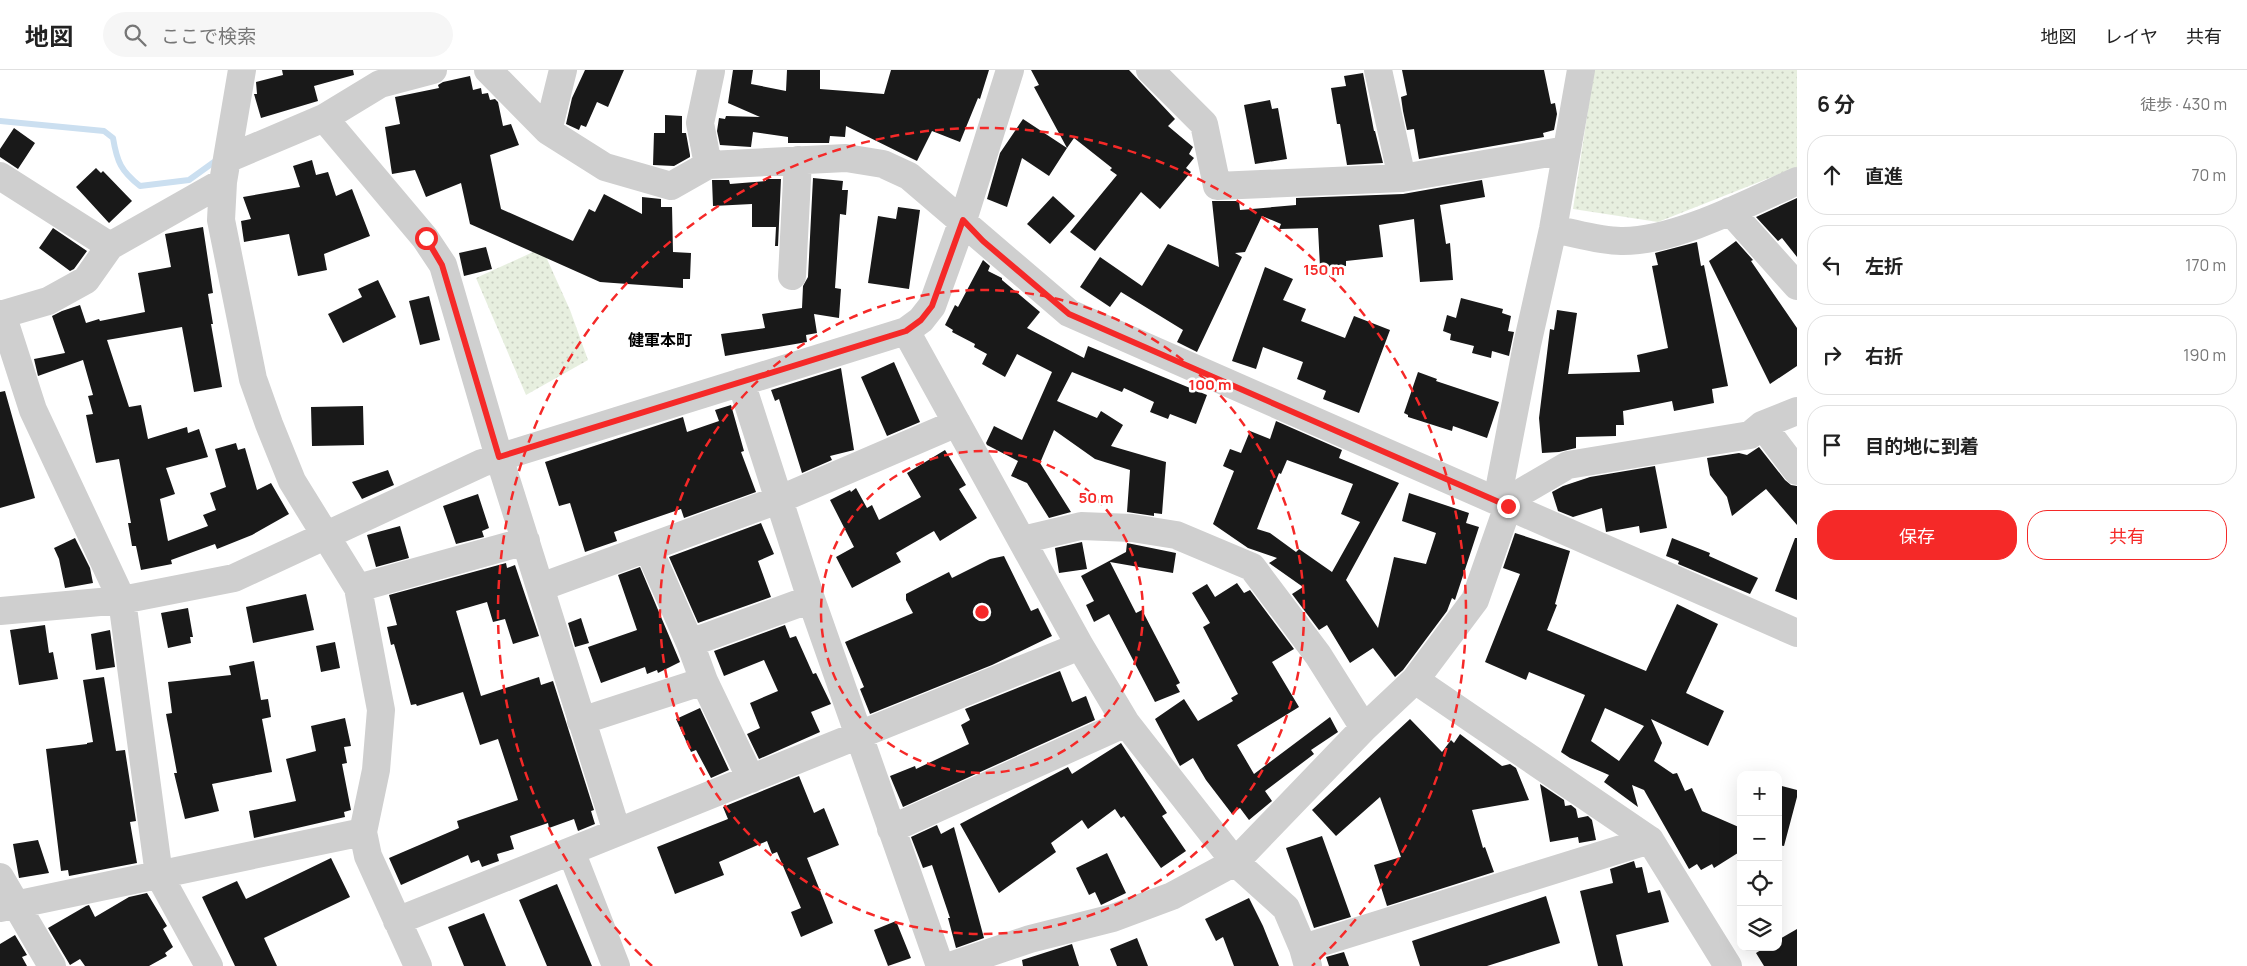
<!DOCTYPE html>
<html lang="ja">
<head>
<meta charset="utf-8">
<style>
  :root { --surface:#fff; --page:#f6f6f6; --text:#222; --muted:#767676; --line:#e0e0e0; --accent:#f52928 }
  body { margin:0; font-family:Manrope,"Noto Sans JP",sans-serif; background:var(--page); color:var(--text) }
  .controls { position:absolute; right:15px; bottom:15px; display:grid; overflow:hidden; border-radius:10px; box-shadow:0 5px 20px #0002 }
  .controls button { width:45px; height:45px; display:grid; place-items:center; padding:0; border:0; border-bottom:1px solid var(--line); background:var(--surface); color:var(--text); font:25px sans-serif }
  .stop { position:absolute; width:15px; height:15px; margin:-11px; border:4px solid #f52928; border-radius:50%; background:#fff }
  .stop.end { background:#f52928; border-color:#fff; box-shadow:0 1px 5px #0008 }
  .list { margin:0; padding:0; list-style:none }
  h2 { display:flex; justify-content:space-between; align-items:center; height:65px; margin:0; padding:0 20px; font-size:21px }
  h2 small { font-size:16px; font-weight:400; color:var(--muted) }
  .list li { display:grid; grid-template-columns:32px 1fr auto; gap:15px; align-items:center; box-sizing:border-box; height:80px; margin:0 10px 10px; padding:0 10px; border:1px solid var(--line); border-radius:20px }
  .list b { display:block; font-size:19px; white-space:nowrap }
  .list em { font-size:16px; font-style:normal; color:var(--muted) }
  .actions { display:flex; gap:10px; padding:15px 20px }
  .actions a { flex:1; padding:11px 0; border:1px solid var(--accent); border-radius:20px; text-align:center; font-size:18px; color:var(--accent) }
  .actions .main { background:var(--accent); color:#fff }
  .icon { flex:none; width:28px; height:28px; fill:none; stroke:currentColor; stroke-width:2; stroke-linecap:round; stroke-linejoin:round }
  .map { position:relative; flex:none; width:1797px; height:896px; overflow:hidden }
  header { display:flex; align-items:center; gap:30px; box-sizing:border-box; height:70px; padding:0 25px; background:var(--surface); border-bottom:1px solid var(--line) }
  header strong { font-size:24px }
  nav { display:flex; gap:28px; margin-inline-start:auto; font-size:18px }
  .search { width:350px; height:45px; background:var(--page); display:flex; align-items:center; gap:12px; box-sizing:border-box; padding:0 18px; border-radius:28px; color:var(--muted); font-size:19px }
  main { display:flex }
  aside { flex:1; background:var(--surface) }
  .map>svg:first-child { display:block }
  .green { fill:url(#green-dots) }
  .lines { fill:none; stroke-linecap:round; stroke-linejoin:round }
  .stream { stroke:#cbdff0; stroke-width:6 }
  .building { fill:#191919; fill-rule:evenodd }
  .minor { stroke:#cfcfcf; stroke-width:28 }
  .route { stroke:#f52928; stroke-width:6 }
  .ring { fill:none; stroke:#f52928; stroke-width:2.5; stroke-dasharray:9 6 }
  .labels { text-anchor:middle; stroke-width:5; stroke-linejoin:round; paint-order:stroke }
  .quarter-label { font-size:16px; font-weight:bold; fill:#000; stroke:#fff }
  .centre { fill:#f52928; stroke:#fff; stroke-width:2.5 }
  .ring-label { font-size:15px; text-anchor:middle; font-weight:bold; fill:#f52928; stroke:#fff; stroke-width:5; stroke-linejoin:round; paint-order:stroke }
</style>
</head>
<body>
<header>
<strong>地図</strong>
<div class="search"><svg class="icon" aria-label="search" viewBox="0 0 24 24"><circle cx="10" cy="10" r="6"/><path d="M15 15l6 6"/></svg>ここで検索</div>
<nav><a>地図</a><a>レイヤ</a><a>共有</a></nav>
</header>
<main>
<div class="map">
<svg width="1797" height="896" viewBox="0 0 1797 896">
  <defs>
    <pattern id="green-dots" width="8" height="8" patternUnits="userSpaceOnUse" patternTransform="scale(1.25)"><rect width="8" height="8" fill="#e7efdf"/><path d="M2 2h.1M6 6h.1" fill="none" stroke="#c7cdc0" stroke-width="1.8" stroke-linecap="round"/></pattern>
  </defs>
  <rect width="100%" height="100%" fill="#fff"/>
  <path class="green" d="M1594,0H1797V97L1658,152L1573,139Z
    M542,178L570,240L588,290L526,325L476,208Z"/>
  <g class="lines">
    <path class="stream" d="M0,51L104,61L113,68C117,92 121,101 140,116L189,110L214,92"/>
  </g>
  <path class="building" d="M282,0H353L354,5L314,16L318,31L261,48L254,24H257L256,12L283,5Z
    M585,0H624L608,37L597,32L586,57L581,55L579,60L566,54L572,28Z
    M733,0H753L751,14L786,21L787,0H820V19L884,24L891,0H989L980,29L978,28L960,72L932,61L917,91L846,56L845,67L830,66L829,73H788V67L753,62L751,77L720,75L717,61L719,48L725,49L726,46L760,47L728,33Z
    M1031,0H1129L1175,49L1168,56L1193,77L1189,84L1194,88L1186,98L1191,102L1160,139L1141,122L1095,181L1070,162L1117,105L1110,100L1112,98L1074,68L1067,78L1034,17L1039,15Z
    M1402,0H1544L1551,34L1555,33L1557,44L1554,60L1543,63L1544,67L1419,89L1414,59L1407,60L1403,41L1401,27L1407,25Z
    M1363,3L1374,61H1375L1383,93L1347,95L1340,54H1337L1331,18L1346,16L1344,6Z
    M470,6L473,20L481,18L482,24L488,23L490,30L495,29L498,32L503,56L511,54L519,75L490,85L501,139L573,171L589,139L595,142L604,124L642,144V127L661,129V137H672L673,182L691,183L690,209H683V218L600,212L470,154L461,113L426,127L415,100L392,104L385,57L400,54L395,27L439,18L438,15L443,12Z
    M1270,30L1272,39L1278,38L1287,89L1255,94L1244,35Z
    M665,45L682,46V63H686L690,85V87L674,96L653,95L654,63H665Z
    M1023,49L1067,78L1049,106L1022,88L1007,137L987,129L1000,83Z
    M14,58L35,73L18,99L0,87V79Z
    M312,90L316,105L328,102L336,126L352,119L370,166L324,184L327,200L298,206L289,164L244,172L241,151L251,149L243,127L300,117L293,96Z
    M96,98L101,103L103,101L132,131L109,153L76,117Z
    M813,108L843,111L842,120H848L846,145L840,144L835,218L841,219L839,248L814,244L817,263L806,265L807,272L725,286L721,264L765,258L762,244L802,238L803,216L808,207Z
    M766,109H781L778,176H775L776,157H752V134L713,136L712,110H729L730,114L766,111Z
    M1482,110L1485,127L1440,135L1446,174L1450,173L1453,210L1420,212L1414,149L1379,155L1383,187L1346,191V196L1320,197L1318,158L1279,159L1281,154L1262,146L1245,182L1235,183L1242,187L1197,282L1177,272L1183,260L1121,222L1110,237L1080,217L1100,187L1142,216L1168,174L1219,197L1212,131H1239L1240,140L1296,135V128L1403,124Z
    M1053,126L1075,146L1050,174L1027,154Z
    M1797,128V187L1782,168L1778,171L1756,147Z
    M898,137L920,140L909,219L868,213L878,146L896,149Z
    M203,157L213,223L208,224L213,254H211L222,317L194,322L182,257L107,270L129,337L141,335L148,369L187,357L188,363L199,359L208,387L166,398L175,424L160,429L168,471L208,456L203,445L216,440L210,423L226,417L215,379L236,373L238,380L245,378L257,420L271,413L289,444L252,465L217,479L215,474L171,490L172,494L141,500L136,476H132L128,453H131L119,389L96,393L86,345L93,344L88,326L93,325L83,290L38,306L34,289L65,283L52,246L62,241L80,235L86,253L99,249L100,251L145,242L138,203L171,197L165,164Z
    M53,158L87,181L74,199L70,201L39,178Z
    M1736,171L1753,190L1751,191L1797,258V296L1770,314L1709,191Z
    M1697,172L1701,196L1704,195L1728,316L1712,319L1714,333L1674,341L1672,331L1623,341L1624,355H1616V366L1576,367V378L1559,382L1542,383L1539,348L1550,259L1554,260L1557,240L1577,243L1568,304L1640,302L1637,285L1668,278L1652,196L1658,195L1655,183Z
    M486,177L492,199L464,206L459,183Z
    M983,190L990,196L988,201L1002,208V210L1040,242L1027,258L1084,288L1088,276L1207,325L1196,354L1170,344L1168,349L1150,342L1154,332L1124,318L1122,322L1072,302L1057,331L1097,348L1101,341L1123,355L1111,376L1166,392L1162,444L1154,443V446L1127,442L1130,400L1095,389L1054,360L1040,393L1071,442L1049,448L1027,413L1011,406L1018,391L987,375L986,373L994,356L1022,370L1052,302L1017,284L1005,307L982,294L987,284L974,277L975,274L952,262L953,260L945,255L955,235L958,237Z
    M1265,197L1293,209L1283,230L1306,239L1301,251L1345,268L1354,246L1390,260L1359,343L1323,329L1326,321L1297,309L1303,292L1263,277L1256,299L1232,291Z
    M378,210L396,247L343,273L328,244L362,227L358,219Z
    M429,226L440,270L420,275L409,231Z
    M1461,228L1503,239L1502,243L1511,246L1508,261L1514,262L1509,286L1492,281L1491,288L1472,283L1474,276L1450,270L1451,264L1443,261L1447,245L1456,248Z
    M894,292L920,352L887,366L861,307Z
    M841,298L854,380L830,386L832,390L802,403L779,329L775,331L771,320Z
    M1418,302L1437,309L1436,311L1499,332L1487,368L1453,356L1452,361L1408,347V345L1404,343Z
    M5,321L35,428L0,438V322Z
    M731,335L744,381L741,382L756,422L684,448L681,439L614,462L617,471L585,482L570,433L559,436L545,392L683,347L687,362L719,351L715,340Z
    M363,336L364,375L312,376L311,337Z
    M1276,351L1342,380L1339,388L1399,413L1346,510L1378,558L1394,487L1426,494L1436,463L1402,451L1409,423L1469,443L1466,453L1479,457L1455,530L1452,528L1447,541L1403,600L1395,607L1373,578L1350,593L1327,555L1319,560L1292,524L1303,517L1269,493L1277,488L1248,478L1213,454L1234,401L1223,396L1230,379L1241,383L1250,361L1270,369ZM1287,390L1353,414L1341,444L1360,452L1332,502L1299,479L1296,482L1270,463L1257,459L1279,403L1281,404Z
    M1759,377L1785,410L1791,415L1797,416V455L1766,419L1732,446L1727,427L1710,405L1707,388L1739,383L1747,385Z
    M945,380L966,415L959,419L977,448L940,471L934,461L896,483L901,492L852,518L836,487L854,477L830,430L850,420L851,422L856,418L867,438L872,435L879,450L921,427L907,403Z
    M1655,396L1667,458L1640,463L1639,456L1606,462L1602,438L1573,447L1558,441L1552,422L1563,416L1590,407Z
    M388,400L394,415L362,429L352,412Z
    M478,424L489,458L482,461L484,467L456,474L443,436Z
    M761,453L774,484L758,491L771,527L698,553L669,487Z
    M400,456L409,488L376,497L367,465Z
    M1515,463L1570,481L1555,534L1557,535L1547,560L1646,601L1677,534L1718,554L1686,623L1724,641L1708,676L1651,649L1662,673L1654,691L1673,704L1677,703L1685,721L1692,718L1702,741L1741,758V781L1714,798L1712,794L1701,800L1697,794L1689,799L1644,720L1632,715L1638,737L1604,712L1609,705L1570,688L1561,682L1585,625L1529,602L1526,610L1485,592L1520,504L1503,498ZM1605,638L1644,656L1619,691L1591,671Z
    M75,468L90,498L93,513L65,518L59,489L54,478Z
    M1672,468L1710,483L1709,486L1758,508L1750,524L1678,494L1679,491L1666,486Z
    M1795,468H1797V530L1775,521Z
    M1082,472L1087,499L1059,503L1055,478Z
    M1127,473L1176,483L1173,503L1110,492L1136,543L1142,540L1180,613L1176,615L1180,622L1155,632L1109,544L1094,552L1086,535L1094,531L1081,506L1126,482Z
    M1004,486L1031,541L1038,538L1052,566L992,595L870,644L860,619L864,617L845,572L913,543L906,530V524L949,502L952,508L990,489Z
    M506,493L507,498L515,495L539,566L513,574L505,549L493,552L487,532L456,541L481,626L539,607L541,615L553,611L594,740L591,741L595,754L578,761L574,749L549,758L548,753L510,766L514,779L497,784L499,791L482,797L479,790L471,793L468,785L401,815L389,788L459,758L457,751L518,730L498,669L480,675L463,622L417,636L416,634L411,635L394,574L391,575L387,557L397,555L389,525Z
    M640,497L680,592L658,603L657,600L647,604L645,597L601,613L588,577L637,560L618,505Z
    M1237,513L1244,523L1250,520L1294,579L1272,592L1299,637L1237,675L1254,704L1330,647L1338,662L1311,680L1314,684L1265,721L1272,731L1249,750L1240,738L1232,744L1206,710L1193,688L1180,696L1155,649L1184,629L1198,651L1233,631L1231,628L1238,624L1203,557L1210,553L1192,523L1207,514L1215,527Z
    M306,524L314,560L253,573L246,537Z
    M188,538L193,567H190L191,573L168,578L161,543Z
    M581,548L589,573L575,577L568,553Z
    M45,555L49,583L53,582L58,609L19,615L10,560Z
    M785,555L790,568L796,566L813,604L816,603L831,634L811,642L820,662L759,689L747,664L760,658L750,633L778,621L764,590L724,606L714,581Z
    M110,560L115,597L96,600L91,564Z
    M335,572L340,598L321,602L316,576Z
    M254,591L261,630L268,629L271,647L262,649L272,702L212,714L219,741L185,749L174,703H177L166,644L172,643L168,612L231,605L229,596Z
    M1060,601L1072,632L1086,626L1095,650L903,737L890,706L915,696L916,699L969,674L961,655L970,650L965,639Z
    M104,607L116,681L125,680L136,751L130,752L137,793L69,806L68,800L61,801L46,679L87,674V673L93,672L83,610Z
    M700,638L729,700L711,708L696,680L691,682L676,649Z
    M345,648L351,676L344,677L347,693L342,694L351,740L344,742L345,747L254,768L249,741L296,731L286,689L316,681L311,656Z
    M1410,649L1442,682L1451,670L1454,673L1460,664L1502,696L1510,694L1516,698L1529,730L1472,740L1483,778L1485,777L1494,802L1387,836L1374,795L1401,787L1380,727L1336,766L1312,740Z
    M1121,673L1167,743L1162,746L1186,781L1161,798L1124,746L1121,748L1115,739L1088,759L1082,750L1051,773L1056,782L999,823L960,754L1068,697L1072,704Z
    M799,706L814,743L824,738L839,775L807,788L833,853L801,867L791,842L801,838L777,782L772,784L767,771L719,792L724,805L675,824L657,777L728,749L723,737Z
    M1540,714L1564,730L1565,736L1571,735L1576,739L1578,748L1588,746L1592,750L1596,770L1579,773L1578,767L1550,772Z
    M1778,715L1797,720V727L1784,776L1778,775Z
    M937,755L941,764L954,757L984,868L956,878L948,848H950L932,795L923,798L911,767Z
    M1322,766L1351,847L1314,858L1286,778Z
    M38,770L49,803L19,808L13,774Z
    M1107,783L1126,823L1101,835L1095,822L1089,825L1076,798Z
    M331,788L350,827L264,868L277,896H235L202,827L237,811L246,829Z
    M1634,791L1636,798L1642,797L1648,823L1660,820L1669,852L1616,865L1623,896H1598L1580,821L1613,813L1610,799Z
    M557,814L592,896H547L519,830Z
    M147,823L167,856L163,859L173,877L165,883L167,886L149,896H85L80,889L70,895L48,858L86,836L89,835L95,847L129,827Z
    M1546,826L1560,873L1487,896H1420L1412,871Z
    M1249,828L1263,856L1279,896H1234L1223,867L1216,871L1205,849Z
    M484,843L506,896H464L448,857Z
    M896,851L911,888L888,896L874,860Z
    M1797,859V896H1764L1756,883L1766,877H1778V870Z
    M15,865L27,885L22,887L27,896H0V874Z
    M1137,868L1148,896H1117L1110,879Z
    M1072,874L1079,896H1023L1022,890Z
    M1344,882L1349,896H1329L1326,887Z"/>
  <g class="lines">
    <path class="minor" d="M242,0L223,112L221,150L253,309L269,354L292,411L358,518L381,640L376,700L363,762L368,786L418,896
      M488,0L548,61
      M563,0L548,61L605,97L671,116L708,95L846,88L883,94L909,106L1069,243L1797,563
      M1150,0L1204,54L1217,116L1402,108L1567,80
      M1378,0L1402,108
      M324,48L425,168L443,195L499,387L617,762
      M227,89L324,48L380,14L433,0
      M708,95L700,53L711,1
      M0,106L110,176
      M1730,141L1797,216
      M1553,159C1575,163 1599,171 1621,171C1674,172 1748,133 1797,111
      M792,206L798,90
      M2,244L33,340L122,530L159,805L209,896
      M0,245L48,231L86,210L110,176L223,112
      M906,261L1080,576L1126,653L1235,792L1286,838L1303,878L1308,896
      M741,312L811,529L940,896
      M1762,355L1797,401
      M1508,436L1500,415L1527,275L1553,159L1581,0
      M1022,470L1081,456L1132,458L1176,465L1252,497L1318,585L1364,658
      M648,478L690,573L704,611
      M541,517L778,430L957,353
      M358,518L526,471
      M0,541L122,530L234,508L482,393L906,261L921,250L932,236L963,150L1010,0
      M690,573L811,529
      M1415,610L1650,770L1728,896
      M581,651L704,611L751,709
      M891,759L1126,653
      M571,781L616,896
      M0,807L52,896
      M0,838L363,762
      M397,851L1080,576
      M1303,878L1650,770
      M950,896L1030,869L1113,848L1172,826L1235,792L1364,658L1415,610L1475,530L1508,436L1520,423L1568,395L1750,365L1762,355L1797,341"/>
  </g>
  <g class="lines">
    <path class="route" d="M426,168L442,195L499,387L906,261L921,250L932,236L963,150L983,171L1069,244L1508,436"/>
  </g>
  <g class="ring">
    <circle cx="982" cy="542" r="161"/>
    <circle cx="982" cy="542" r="322"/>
    <path d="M652 896A484 484 0 1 1 1312 896"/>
  </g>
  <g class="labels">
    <g class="quarter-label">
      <text x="660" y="276">健軍本町</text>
    </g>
  </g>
  <circle cx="982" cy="542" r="8" class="centre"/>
  <g class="ring-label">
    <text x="1324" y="205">150 m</text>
    <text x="1210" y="320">100 m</text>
    <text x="1096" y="433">50 m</text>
  </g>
</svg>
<div class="controls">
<button>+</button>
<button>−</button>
<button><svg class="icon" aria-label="locate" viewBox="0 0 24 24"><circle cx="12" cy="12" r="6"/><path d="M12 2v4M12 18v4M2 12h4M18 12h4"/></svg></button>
<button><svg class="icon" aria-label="layers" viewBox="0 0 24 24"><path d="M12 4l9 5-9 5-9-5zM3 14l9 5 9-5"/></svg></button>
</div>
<div class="stop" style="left:426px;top:168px"></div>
<div class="stop end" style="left:1508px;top:436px"></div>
</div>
<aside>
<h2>6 分<small>徒歩 · 430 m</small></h2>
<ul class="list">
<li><svg class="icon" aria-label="ahead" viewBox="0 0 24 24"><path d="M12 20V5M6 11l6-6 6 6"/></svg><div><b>直進</b></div><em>70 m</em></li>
<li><svg class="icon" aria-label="left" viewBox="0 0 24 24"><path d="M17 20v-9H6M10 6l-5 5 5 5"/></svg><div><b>左折</b></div><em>170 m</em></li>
<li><svg class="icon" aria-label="right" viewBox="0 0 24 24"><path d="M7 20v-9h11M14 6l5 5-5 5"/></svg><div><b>右折</b></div><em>190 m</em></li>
<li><svg class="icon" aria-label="arrive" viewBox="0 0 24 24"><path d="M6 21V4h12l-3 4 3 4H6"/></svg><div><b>目的地に到着</b></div></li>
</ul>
<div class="actions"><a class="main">保存</a><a>共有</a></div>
</aside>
</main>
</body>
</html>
